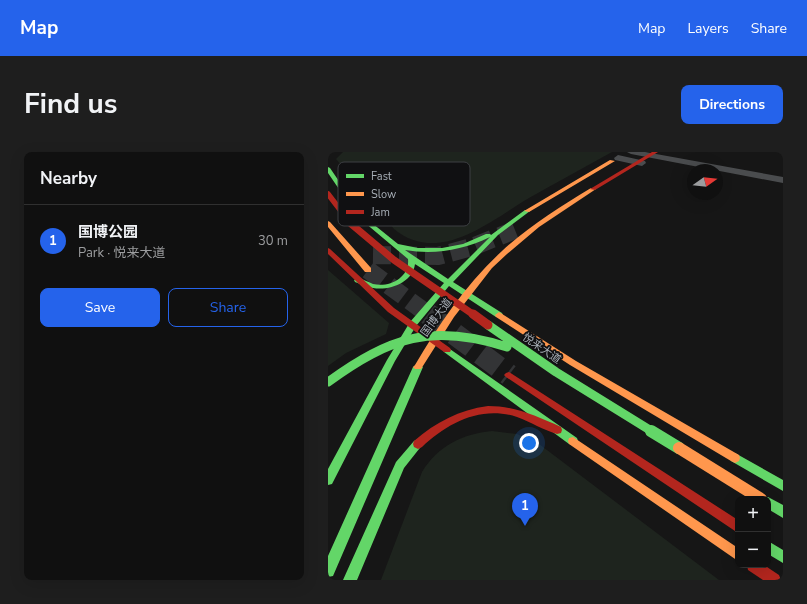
<!DOCTYPE html>
<html lang="en">
<head>
<meta charset="utf-8">
<style>
  :root { --surface:#101010; --page:#1e1e1e; --text:#f1f3f6; --muted:#9c9d9f; --line:#303030; --accent:#2563eb }
  body { margin:0; font-family:"Nunito Sans","Noto Sans SC",sans-serif; background:var(--page); color:var(--text) }
  .controls { position:absolute; right:12px; bottom:12px; display:grid; overflow:hidden; border-radius:8px; box-shadow:0 4px 16px #0002 }
  .controls button { width:36px; height:36px; display:grid; place-items:center; padding:0; border:0; border-bottom:1px solid var(--line); background:var(--surface); color:var(--text); font:20px sans-serif }
  .compass { position:absolute; left:359px; top:12px; width:36px; height:36px; border-radius:50%; background:var(--surface); box-shadow:0 4px 16px #0002; rotate:75deg }
  .you { position:absolute; left:201px; top:291px; width:14px; height:14px; margin:-10px; border:3px solid #fff; border-radius:50%; background:#1a73e8; box-shadow:0 0 0 6px #1a73e833 }
  .badge { display:grid; place-items:center; width:26px; height:26px; border-radius:50%; background:var(--accent); color:#fff; font-size:13px; font-weight:700 }
  .pin { position:absolute; translate:-50% -33px; filter:drop-shadow(0 1px 2px #0008) }
  .pin::after { content:''; position:absolute; top:21px; width:14px; height:12px; background:inherit; clip-path:polygon(0 0,100% 0,50% 100%) }
  .list { margin:0; padding:0; list-style:none }
  h2 { display:flex; justify-content:space-between; align-items:center; height:52px; margin:0; padding:0 16px; font-size:17px }
  h2 small { font-size:13px; font-weight:400; color:var(--muted) }
  .list li { display:grid; grid-template-columns:26px 1fr auto; gap:12px; align-items:center; box-sizing:border-box; height:72px; padding:0 16px; border-top:1px solid var(--line) }
  .list b { display:block; font-size:15px; white-space:nowrap }
  .list p { margin:0; font-size:13px; white-space:nowrap; color:var(--muted) }
  .list em { font-size:13px; font-style:normal; color:var(--muted) }
  .actions { display:flex; gap:8px; padding:12px 16px }
  .actions a { flex:1; padding:9px 0; border:1px solid var(--accent); border-radius:8px; text-align:center; font-size:14px; color:var(--accent) }
  .actions .main { background:var(--accent); color:#fff }
  .map { position:relative; flex:none; width:455px; height:428px; overflow:hidden; border-radius:8px }
  header { display:flex; align-items:center; gap:24px; box-sizing:border-box; height:56px; padding:0 20px; background:var(--accent); color:#fff }
  header strong { font-size:19px }
  nav { display:flex; gap:22px; margin-inline-start:auto; font-size:14px }
  .intro { display:flex; align-items:center; justify-content:space-between; box-sizing:border-box; height:96px; padding:0 24px }
  h1 { margin:0; font-size:28px }
  .button { padding:10px 18px; border-radius:8px; background:var(--accent); color:#fff; font-size:14px; font-weight:700 }
  main { display:flex; gap:24px; padding:0 24px }
  aside { flex:1; background:var(--surface); border-radius:8px; box-shadow:0 4px 16px #0002 }
  .map>svg:first-child { display:block }
  .green { fill:#1e241e }
  .lines { fill:none; stroke-linecap:round; stroke-linejoin:round }
  .primary-tunnel-far1 { stroke:#333436; stroke-width:18; stroke-dasharray:18 8; stroke-linecap:butt }
  .primary-tunnel { stroke:#333436; stroke-width:22; stroke-dasharray:22 11; stroke-linecap:butt }
  .street { fill:#4a4c4e; fill-rule:evenodd }
  .fast { fill:#63d668; fill-rule:evenodd }
  .slow { fill:#ff974d; fill-rule:evenodd }
  .jam { fill:#b3261e; fill-rule:evenodd }
  .fast-bridge-far1 { stroke:#63d668; stroke-width:9 }
  .fast-bridge { stroke:#63d668; stroke-width:12 }
  .slow-bridge { stroke:#ff974d; stroke-width:12 }
  .jam-bridge-far2 { stroke:#b3261e; stroke-width:5.5 }
  .jam-bridge-far1 { stroke:#b3261e; stroke-width:7 }
  .jam-bridge { stroke:#b3261e; stroke-width:9 }
  .labels { text-anchor:middle; stroke-width:3.5; stroke-linejoin:round; paint-order:stroke }
  .street-label { font-size:11px; fill:#a7aeb6; stroke:#101012 }
  .key { fill:#101012; stroke:#3d3f43; stroke-width:1 }
  .key-label { font-size:11px; fill:#a7aeb6 }
</style>
</head>
<body>
<header>
<strong>Map</strong>
<nav><a>Map</a><a>Layers</a><a>Share</a></nav>
</header>
<div class="intro"><h1>Find us</h1><a class="button">Directions</a></div>
<main>
<aside>
<h2>Nearby<small></small></h2>
<ul class="list">
<li><span class="badge">1</span><div><b>国博公园</b><p>Park · 悦来大道</p></div><em>30 m</em></li>
</ul>
<div class="actions"><a class="main">Save</a><a>Share</a></div>
</aside>
<div class="map">
<svg width="455" height="428" viewBox="0 0 455 428">
  <rect width="100%" height="100%" fill="#161616"/>
  <path class="green" d="M15,0H284C257,15 229,30 201,46C162,69 111,114 66,77L8,7Z
    M0,118L61,171L58,182L18,201L0,214Z
    M164,279L189,282L211,292L391,428H53L94,320C110,294 134,282 164,279Z"/>
  <g class="lines">
    <path class="primary-tunnel-far1" d="M45,103L110,104L144,95L187,78
      M40,118L101,163"/>
    <path class="primary-tunnel" d="M100,162L181,223"/>
    <path class="street" d="M299,0H317L455,25V31L303,2Z
      M290,3L317,9L318,11L314,14L287,8L286,6Z"/>
    <path class="fast" d="M0,15L2,16L34,63L70,92L90,96H114L135,92L158,82H162L163,83L197,58L202,59L170,83L125,130L174,161L175,163L174,165H168L121,134L88,174L67,209L4,332L0,333V317L59,208L82,170L116,131L87,112C85,130 62,139 45,136C39,135 33,132 27,130L26,128L30,126C35,127 40,130 45,132C62,136 82,125 80,107L30,65L0,21ZM162,85L120,127L77,98C107,103 135,98 162,85Z
      M119,195L249,286L250,289L249,292L245,293L241,292L116,200L115,198Z
      M90,212L95,215L5,424L0,425V404L85,215Z
      M90,287L94,289L95,292L76,316L29,428H15L68,310L86,289Z
      M407,301L455,328V339L403,309L402,306L403,303Z
      M440,345L455,353V366L440,357V347H436Z
      M440,389L455,398V411L440,402Z"/>
    <path class="slow" d="M282,8L287,9L201,60L196,59Z
      M263,36L268,37L211,75L179,102L164,116L126,165L93,217H87L85,215L87,213C111,172 138,132 174,99C201,74 232,55 263,36Z
      M0,69L2,70L43,116V120H37L0,75Z
      M171,160L248,209L411,303L412,306L411,309L407,311L403,309L242,213L168,165L167,163Z
      M245,285L410,396V409L241,292L240,289L241,286Z"/>
    <path class="jam" d="M324,0H330L267,38L262,37Z
      M0,96L2,97L66,156L122,196L123,198L122,200H116L60,160L0,102Z
      M181,220L410,368V381L178,225L176,223L178,221Z
      M160,254C187,254 208,264 233,275L234,278L233,281L229,282C215,278 203,270 189,265C153,253 119,271 94,295L90,297L86,295L85,292L86,289C108,270 131,258 160,254Z
      M419,413H436L451,423L453,428H435L420,418Z"/>
    <path class="fast-bridge-far1" d="M160,173L228,220L325,280
      M0,230C62,185 104,171 179,195"/>
    <path class="fast-bridge" d="M323,279L351,296"/>
    <path class="slow-bridge" d="M351,296L433,347"/>
    <path class="jam-bridge-far2" d="M0,42L23,72"/>
    <path class="jam-bridge-far1" d="M22,71L66,108L146,163"/>
    <path class="jam-bridge" d="M145,162L160,173"/>
  </g>
  <g class="labels">
    <g class="street-label">
      <text transform="translate(108 165) rotate(-54)" y="4">国博大道</text>
      <text transform="translate(214 196) rotate(35)" y="4">悦来大道</text>
    </g>
  </g>
  <rect x="10" y="10" width="132" height="64" rx="6" class="key"/>
  <rect x="18" y="22" width="18" height="4" fill="#63d668"/>
  <rect x="18" y="40" width="18" height="4" fill="#ff974d"/>
  <rect x="18" y="58" width="18" height="4" fill="#b3261e"/>
  <g class="key-label">
    <text x="43" y="28">Fast</text>
    <text x="43" y="46">Slow</text>
    <text x="43" y="64">Jam</text>
  </g>
</svg>
<div class="controls">
<button>+</button>
<button>−</button>
</div>
<svg class="compass" viewBox="-18 -18 36 36"><path d="M0-13l5 13h-10z" fill="#e53935"/><path d="M0 13l5-13h-10z" fill="#9c9d9f"/></svg>
<div class="you"></div>
<div class="pin badge" style="left:197px;top:374px">1</div>
</div>
</main>
</body>
</html>
